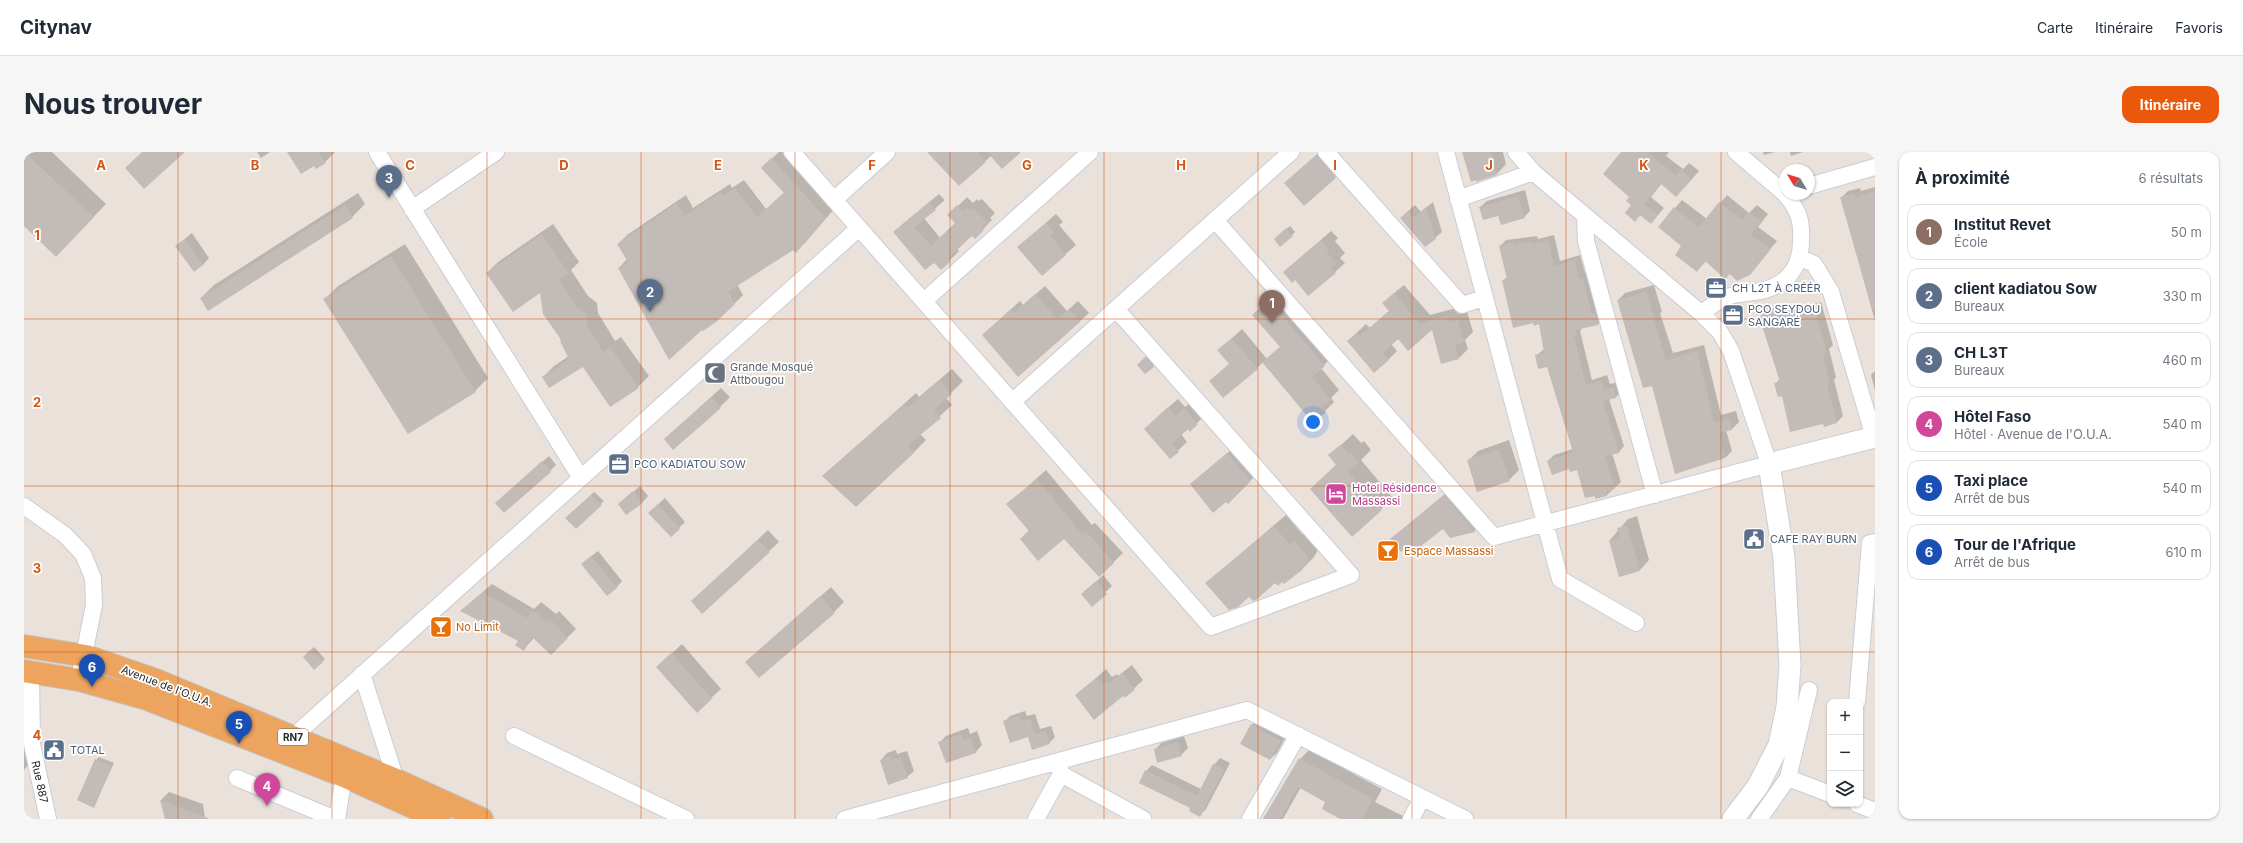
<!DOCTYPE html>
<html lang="fr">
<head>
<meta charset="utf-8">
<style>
  :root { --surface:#fff; --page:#f6f6f7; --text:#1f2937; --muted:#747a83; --line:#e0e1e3; --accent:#ea580c }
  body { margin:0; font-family:Inter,sans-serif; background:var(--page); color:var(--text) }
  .controls { position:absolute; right:12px; bottom:12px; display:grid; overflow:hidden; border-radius:8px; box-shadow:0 1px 3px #0004 }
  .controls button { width:36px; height:36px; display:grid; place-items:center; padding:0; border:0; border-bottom:1px solid var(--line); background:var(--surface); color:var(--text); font:20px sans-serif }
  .compass { position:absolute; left:1755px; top:12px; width:36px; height:36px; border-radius:50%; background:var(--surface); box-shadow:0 1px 3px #0004; rotate:308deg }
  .you { position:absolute; left:1289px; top:270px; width:14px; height:14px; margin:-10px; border:3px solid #fff; border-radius:50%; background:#1a73e8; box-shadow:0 0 0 6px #1a73e833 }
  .badge { display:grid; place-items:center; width:26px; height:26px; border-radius:50%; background:var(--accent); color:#fff; font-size:13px; font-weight:700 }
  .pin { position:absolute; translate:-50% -33px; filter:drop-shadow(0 1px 2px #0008) }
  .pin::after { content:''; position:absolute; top:21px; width:14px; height:12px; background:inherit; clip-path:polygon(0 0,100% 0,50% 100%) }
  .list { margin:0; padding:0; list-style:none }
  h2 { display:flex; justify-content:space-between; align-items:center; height:52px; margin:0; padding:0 16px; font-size:17px }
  h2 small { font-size:13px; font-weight:400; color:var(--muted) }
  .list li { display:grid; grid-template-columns:26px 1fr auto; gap:12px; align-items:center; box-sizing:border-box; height:56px; margin:0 8px 8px; padding:0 8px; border:1px solid var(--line); border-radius:12px }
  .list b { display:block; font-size:15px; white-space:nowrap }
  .list p { margin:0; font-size:13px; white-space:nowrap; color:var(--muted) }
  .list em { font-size:13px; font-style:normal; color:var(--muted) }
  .icon { flex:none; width:22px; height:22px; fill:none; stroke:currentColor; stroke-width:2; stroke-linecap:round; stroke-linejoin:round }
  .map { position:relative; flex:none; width:1851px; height:667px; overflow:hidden; border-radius:12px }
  header { display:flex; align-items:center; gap:24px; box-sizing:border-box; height:56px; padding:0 20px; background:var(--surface); border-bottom:1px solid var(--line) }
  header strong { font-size:19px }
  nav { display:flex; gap:22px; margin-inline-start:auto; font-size:14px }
  .intro { display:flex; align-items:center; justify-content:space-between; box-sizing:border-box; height:96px; padding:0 24px }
  h1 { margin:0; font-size:28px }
  .button { padding:10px 18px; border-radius:12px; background:var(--accent); color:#fff; font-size:14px; font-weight:700 }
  main { display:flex; gap:24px; padding:0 24px }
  aside { flex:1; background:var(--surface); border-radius:12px; box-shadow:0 1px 3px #0004 }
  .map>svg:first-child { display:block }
  .shadow { fill:#0003 }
  .building { fill:#c2bbb7 }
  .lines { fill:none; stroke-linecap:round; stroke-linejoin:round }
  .minor-casing { stroke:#c9cdd9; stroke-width:18 }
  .tertiary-casing { stroke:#c9cdd9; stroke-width:23 }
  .trunk-casing { stroke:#c3c3c3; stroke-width:24 }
  .minor { stroke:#fff; stroke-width:16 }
  .tertiary { stroke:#fff; stroke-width:21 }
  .trunk { stroke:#eca45f; stroke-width:22 }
  .grid { fill:none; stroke:#d5540f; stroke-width:1; stroke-opacity:0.55 }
  .labels { text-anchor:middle; stroke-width:3.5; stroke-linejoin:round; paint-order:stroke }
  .shield { fill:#fff; stroke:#686868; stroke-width:1 }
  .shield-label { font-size:10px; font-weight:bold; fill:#282828 }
  .service-label { font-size:11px; fill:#4e5e75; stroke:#fff; text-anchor:start }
  .worship-label { font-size:11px; fill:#5b616d; stroke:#fff; text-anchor:start }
  .hotel-label { font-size:11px; fill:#b23c85; stroke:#fff; text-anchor:start }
  .food-label { font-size:11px; fill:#c56008; stroke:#fff; text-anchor:start }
  .street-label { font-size:11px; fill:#282828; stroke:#fff }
  .grid-label { font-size:13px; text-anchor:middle; font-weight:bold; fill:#d5540f; stroke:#fff; stroke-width:3.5; stroke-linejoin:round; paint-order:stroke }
</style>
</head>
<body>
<header>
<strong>Citynav</strong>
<nav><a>Carte</a><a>Itinéraire</a><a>Favoris</a></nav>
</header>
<div class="intro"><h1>Nous trouver</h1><a class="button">Itinéraire</a></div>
<main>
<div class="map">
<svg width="1851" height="667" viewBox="0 0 1851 667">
  <rect width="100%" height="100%" fill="#e9e1da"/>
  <path class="shadow" d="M0,0H28L82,52L45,90L0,73Z
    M233,0H246L237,6Z
    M264,0H311L301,10L290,12Z
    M755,0H758L810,57L781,91L713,132L719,143L710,152L595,116L603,107L594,92L603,83L662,43L669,56L706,32L708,36L720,28L742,57L761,40L738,16Z
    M905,0H996L967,4L935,32Z
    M1296,0L1321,15L1311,25L1271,22Z
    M1439,0H1479L1482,12L1473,22L1453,29Z
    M1599,0H1645L1642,4L1659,17L1665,11L1675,19L1660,36L1638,31L1627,45L1640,56L1627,71L1617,63L1611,68Z
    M1739,0H1751L1740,3Z
    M1766,0H1779L1767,4Z
    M1851,35V169L1817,46L1824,39L1836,36L1837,39Z
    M1501,38L1506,59L1500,65L1456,55L1463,49Z
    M334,41L341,52L328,65L177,146L190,133Z
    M915,42L921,48L900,66L916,86L932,71L925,63L943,45L949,51L953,47L955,49L958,47L971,61L966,66L968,68L951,85L948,83L933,97L935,99L926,108L910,109L870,80Z
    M1703,43L1725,61L1733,53L1744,62L1734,75L1753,89L1725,122L1706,121L1682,109L1673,119L1659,94L1635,75L1658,48L1683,67Z
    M1409,50L1418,80L1411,86L1383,60L1391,53L1397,60Z
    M1032,62L1039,70L1035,73L1052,93L1018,123L994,95Z
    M529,72L555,110L547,118L564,144L573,151L574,161L591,189L597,185L625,224L614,235L559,213L519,225L530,214L545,204L517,139L463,121L474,110Z
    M1266,74L1271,80L1268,83L1254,84Z
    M1307,79L1314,86L1311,89L1321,101L1316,106L1321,111L1311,120L1271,127L1260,120Z
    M168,81L185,106L179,113L152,94Z
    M1530,83L1536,109L1556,103L1561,121L1565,120L1579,167L1573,173L1558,176L1556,179L1568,228L1583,223L1586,232L1595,230L1598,239L1592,245L1585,247L1600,294L1595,300L1588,301L1597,330L1583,343L1562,345L1554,317L1524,309L1530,303L1549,297L1524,214L1512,204L1520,197L1516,171L1479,129L1484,124L1476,94L1482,88L1513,84L1514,87Z
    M381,92L464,226L451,239L384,281L301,147L314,134Z
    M1380,133L1406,163L1432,156L1434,162L1443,159L1449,180L1441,188L1444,197L1435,206L1409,177L1374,186L1367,192L1373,199L1364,208L1324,189L1342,172L1346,176L1366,158L1369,142Z
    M1630,133L1638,160L1636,161L1649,201L1680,193L1697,263L1712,259L1715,270L1708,277L1702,278L1708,299L1701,306L1628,233L1594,148L1601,141Z
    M1021,134L1043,159L1054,149L1065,161L994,224L968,175L996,149L999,153Z
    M1254,140L1309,204L1297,216L1315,238L1307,246L1310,250L1301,259L1239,210L1233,216L1186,229L1206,211L1195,198L1218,177L1243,207L1256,195L1238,154Z
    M1797,150L1809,193L1805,197L1812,225L1810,228L1819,264L1813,270L1759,243L1751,232L1756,227L1736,165L1743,158L1763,152L1764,158Z
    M1125,203L1132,211L1129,214L1117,210Z
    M928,217L939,229L922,246L928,253L896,282L902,288L890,300L800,324L892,241L895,245Z
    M1851,219V239L1847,223Z
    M697,236L706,245L696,255L651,278Z
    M1154,247L1161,255L1170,248L1182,262L1173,271L1157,282L1163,290L1146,306L1130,268Z
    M1329,282L1337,291L1340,289L1347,298L1337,308L1369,346L1357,357L1287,337L1313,312L1306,303Z
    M1485,288L1495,318L1485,328L1444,309L1454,299Z
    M1214,292L1236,319L1226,329L1202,349L1167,332Z
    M525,304L532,313L526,319L479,345Z
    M1022,318L1068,373L1071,371L1099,401L1075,424L1040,386L997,387L1005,378L984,352Z
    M616,334L624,344L618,351L602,346Z
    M1428,336L1458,372L1450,379L1419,376L1383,394L1367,387Z
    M570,340L580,349L552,376L542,366Z
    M641,346L661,370L647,384L632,354Z
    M1262,363L1278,382L1283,378L1296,394L1290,405L1278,417L1225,444L1182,431Z
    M1613,364L1625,408L1616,418L1586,388L1604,367Z
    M744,378L755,390L745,399L668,449Z
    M574,399L598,429L592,436L565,406Z
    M1079,423L1088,434L1068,453L1065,436Z
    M468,432L510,457L517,450L532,462L535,459L552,477L527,502L510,486L500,497L495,489L446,451Z
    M807,435L820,450L810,460L722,510Z
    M658,492L697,537L687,546L644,505Z
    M290,495L301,507L291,516L280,505Z
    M1108,513L1119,528L1101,545L1099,543L1052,544L1082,517L1088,525L1093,522L1094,524Z
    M1001,559L1003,564L1011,562L1016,577L1027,574L1031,585L1025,591L1004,584L980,570L986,564Z
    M1235,566L1263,582L1253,601L1246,607L1228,573Z
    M944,576L946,582L953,579L958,593L952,600L922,610L916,590L922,584Z
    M1160,584L1164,596L1157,603L1131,598L1137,591Z
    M0,588L5,612L0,618Z
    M872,598L873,602L883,599L890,619L883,625L857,608L863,601Z
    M1285,598L1358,637L1351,650L1381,665L1380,667H1334L1277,635L1259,667H1241L1276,607Z
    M75,605L90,611L70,654L72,608Z
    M1196,606L1206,611L1182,657L1176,663L1122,619L1128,613L1177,637L1190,613Z
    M145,640L179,652L181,667H142L137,648Z"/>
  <path class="building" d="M0,0L70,65L32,105L0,74Z
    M118,0H161L120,37L101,16Z
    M263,0H295L302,11L292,17L290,14L277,22Z
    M903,0H954L962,10L935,34Z
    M963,0H997L978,17Z
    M1438,0H1467L1473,23L1452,30V28L1447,30Z
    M1597,0H1623L1652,24L1657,17L1668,27L1652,45L1637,32L1620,52L1634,63L1627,72L1616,63L1611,70L1601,61L1607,53L1602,49L1605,45L1579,22Z
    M1292,3L1312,26L1280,54L1260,31Z
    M747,6L802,66L772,101L769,98L704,140L711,152L692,170L679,179L678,178L645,208L594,116L604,110L593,92L653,51L660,64L697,40L699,44L711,36L733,65L760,41L737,16Z
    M1851,39V157H1848L1816,45L1830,42L1831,45Z
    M1494,44L1501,66L1477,73L1474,64L1459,68L1455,55Z
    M905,50L912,58L890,75L907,94L931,71L923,63L933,53L939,59L943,55L946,58L949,55L963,70L957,76L960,78L951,87L948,84L924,106L927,109L917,118L910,111L901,118L869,80Z
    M1695,50L1718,68L1725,60L1737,69L1727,83L1747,97L1726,123L1713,129L1706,122L1701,127L1681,109L1673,120L1651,103L1657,94L1634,75L1650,55L1673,74H1676Z
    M321,53L329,66L184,159L176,146Z
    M1402,55L1412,87L1401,95L1376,66L1384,59L1390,66Z
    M1022,71L1030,80L1026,83L1042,103L1018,124L993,95Z
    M1262,76L1269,84L1256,95L1250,87Z
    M518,82L545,122L535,128L553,155L562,162L563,173L579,200L586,195L615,236L586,255L559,215L525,236L518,225L545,207L537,191L536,186L519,162L516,141L489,160L462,121Z
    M161,87L179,113L170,120L151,94Z
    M1297,88L1305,97L1302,99L1312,111L1307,116L1312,121L1284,144L1271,128L1268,131L1259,120Z
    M1524,88L1530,114L1551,108L1555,127L1559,126L1568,162L1571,161L1574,173L1551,178L1553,184H1550L1562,233L1578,228L1580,238L1590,235L1592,246L1579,249L1595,301L1581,304L1591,337L1582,339L1583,344L1571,347V344L1561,346L1553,318L1546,320L1545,317L1528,323L1523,309L1549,300L1523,215L1514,217L1511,203L1520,201L1515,172L1510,174L1509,171L1489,176L1478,128L1483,127L1475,94L1489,90L1490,93L1507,89L1508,92Z
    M367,104L452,240L384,282L299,147Z
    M1623,140L1631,168H1630L1642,208L1673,199L1690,270L1705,266L1708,278L1695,281L1701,306L1651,322L1628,234L1619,236L1593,148Z
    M1370,141L1396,172L1426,163L1423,165L1425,170L1434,167L1440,190L1431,193L1435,207L1417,212L1408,178L1384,199L1374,187L1359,201L1365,208L1350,221L1323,189L1333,181L1336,184L1365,159L1358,151Z
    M1011,142L1033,167L1045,157L1056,170L994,225L958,183L987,157L990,161Z
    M1245,148L1301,214L1288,225L1307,248L1298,255L1302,260L1289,271L1238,210L1256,195L1228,163Z
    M1790,156L1803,200L1799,202L1806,232L1803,233L1813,271L1800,275L1799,272L1766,280L1758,244L1754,245L1750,231L1756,230L1735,164L1756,158L1758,163Z
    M1208,186L1234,217L1199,246L1185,229L1205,212L1193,198Z
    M1121,205L1130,215L1121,222L1113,213Z
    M916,228L928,242L910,258L917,266L884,293L891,300L832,355L798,324L880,252L883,256Z
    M687,245L697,256L649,298L640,287Z
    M1144,255L1152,264L1160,256L1174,272L1166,280L1164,277L1148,291L1155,300L1146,307L1120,277Z
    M1316,293L1325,302L1327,300L1335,311L1324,320L1358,358L1328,385L1286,337L1312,313L1304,303Z
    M1475,297L1486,329L1453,340L1443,308Z
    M1203,301L1227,329L1204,352L1202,350L1189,361L1166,332Z
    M518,309L527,320L480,361L471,351Z
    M1013,327L1058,382L1062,379L1090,411L1075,425L1040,387L1014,409L996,387L1005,379L982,352Z
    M609,339L619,351L602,363L594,352Z
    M567,343L578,353L552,377L541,366Z
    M1420,343L1451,380L1426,386L1419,377L1388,401L1383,395L1377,400L1366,387Z
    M634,352L656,377L647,385L624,361Z
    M1603,373L1616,419L1595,425L1585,388L1595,385L1593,376Z
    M1250,374L1266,393L1270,389L1285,406L1278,418L1260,432L1258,430L1254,434L1251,431L1232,448L1229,449L1225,445L1214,455L1205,458L1181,431Z
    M734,388L746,400L678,462L667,449Z
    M567,404L593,436L583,444L557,412Z
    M1072,429L1083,442L1068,455L1057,442Z
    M459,440L503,466L508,458L523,470L526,467L544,486L527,503L508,485L500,499L491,493L494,489L436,459Z
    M796,444L811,461L735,526L721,510Z
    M287,497L299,510L290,518L279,505Z
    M647,501L688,547L673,561L632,515Z
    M1098,521L1111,538L1100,546L1099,544L1070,568L1051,543L1072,526L1079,534L1083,530L1085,532Z
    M995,564L998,569L1006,567L1011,582L1022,579L1026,592L1008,598L1004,585L986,591L979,569Z
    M1227,572L1257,589L1246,608L1216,592Z
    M937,582L939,588L947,585L952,601L922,611L914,590Z
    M1154,590L1158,604L1133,611L1130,597Z
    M866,604L867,608L877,605L884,626L864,633L856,608Z
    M1275,606L1349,647L1338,667H1316L1298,657L1301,650L1274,635L1256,667H1239Z
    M71,607L88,614L70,656L53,648Z
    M1189,612L1200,618L1176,665L1165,659L1166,656L1115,631L1121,618L1173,644Z
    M136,648L184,666V667H141Z"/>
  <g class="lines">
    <g class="minor-casing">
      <path id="minor" d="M353,0L557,326
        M768,0L1187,475L1327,423L1092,157
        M1302,0L1438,153L1460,146
        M1422,0L1536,427L1612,471
        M1712,0L1760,41
        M1785,34L1851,15
        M1434,47L1509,20
        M810,48L863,0
        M388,57L472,0
        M1561,64L1562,89L1631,343
        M1191,68L1470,385L1745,312L1707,199L1696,180L1678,162L1509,20L1492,0
        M1775,105L1790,112L1807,140L1850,285
        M900,149L1066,0
        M1678,162C1686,154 1693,149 1703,145C1714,141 1726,141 1737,139C1762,133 1777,116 1777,89C1778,68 1775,59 1761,42
        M988,250L1267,0
        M0,354L41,383L59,402L69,426L70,453L55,528
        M7,520L8,592L24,667
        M338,522L372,628
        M1833,550L1846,391L1851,390
        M490,584L662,667
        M269,585L835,76
        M1037,622L1119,667
        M213,626L311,667
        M1764,626L1806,642
        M1833,652L1851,659
        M313,667L320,624
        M821,667L1223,558L1441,667
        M1012,667L1037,622L1035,613
        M1226,667L1274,583
        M1387,667L1398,646
        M1735,667L1764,626L1785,538"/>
    </g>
    <g class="tertiary-casing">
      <path id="tertiary" d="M1709,667L1734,634L1755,593L1763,555L1766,513L1760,406L1745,312L1851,285"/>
    </g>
    <g class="trunk-casing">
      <path id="trunk" d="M0,494L62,504L132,528L372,628L458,667
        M0,519L55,528L123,547L320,624L415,667"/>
    </g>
    <use href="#minor" class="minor"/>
    <use href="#tertiary" class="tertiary"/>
    <use href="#trunk" class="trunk"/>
  </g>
  <path class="grid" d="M154,0V667M308,0V667M463,0V667M617,0V667M771,0V667M926,0V667M1080,0V667M1234,0V667M1388,0V667M1542,0V667M1697,0V667M0,167H1851M0,334H1851M0,500H1851"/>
  <defs>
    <g id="office-square" transform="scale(1.15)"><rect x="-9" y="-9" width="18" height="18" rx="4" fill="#5c6f8a" stroke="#fff"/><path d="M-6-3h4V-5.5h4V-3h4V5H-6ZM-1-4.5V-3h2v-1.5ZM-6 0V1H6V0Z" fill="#fff"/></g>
    <g id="mosque-square" transform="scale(1.15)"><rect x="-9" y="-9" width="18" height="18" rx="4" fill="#6b7280" stroke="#fff"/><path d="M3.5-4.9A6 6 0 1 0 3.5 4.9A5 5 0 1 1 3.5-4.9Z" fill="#fff"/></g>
    <g id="hotel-square" transform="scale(1.15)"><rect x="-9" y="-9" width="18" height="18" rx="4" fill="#d1479c" stroke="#fff"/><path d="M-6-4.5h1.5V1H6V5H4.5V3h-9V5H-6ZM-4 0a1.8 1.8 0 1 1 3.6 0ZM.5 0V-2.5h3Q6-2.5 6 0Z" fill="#fff"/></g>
    <g id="civic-square" transform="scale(1.15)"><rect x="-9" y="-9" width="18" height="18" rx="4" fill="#5c6f8a" stroke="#fff"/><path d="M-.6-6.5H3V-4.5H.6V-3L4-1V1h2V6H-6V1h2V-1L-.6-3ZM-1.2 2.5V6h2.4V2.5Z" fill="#fff"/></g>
    <g id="bar-square" transform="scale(1.15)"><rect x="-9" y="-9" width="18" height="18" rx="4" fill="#e8710a" stroke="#fff"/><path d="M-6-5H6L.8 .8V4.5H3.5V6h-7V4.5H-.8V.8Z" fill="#fff"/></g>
  </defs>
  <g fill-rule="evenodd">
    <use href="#office-square" x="1692" y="136"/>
    <use href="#office-square" x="1709" y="163"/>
    <use href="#mosque-square" x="691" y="221"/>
    <use href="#office-square" x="595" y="312"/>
    <use href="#hotel-square" x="1312" y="342"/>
    <use href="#civic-square" x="1730" y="387"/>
    <use href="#bar-square" x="1364" y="399"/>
    <use href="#bar-square" x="417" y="475"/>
    <use href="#civic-square" x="30" y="598"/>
  </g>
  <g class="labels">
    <rect class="shield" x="254" y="577" width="30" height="16" rx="3"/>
    <g class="shield-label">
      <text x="269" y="589">RN7</text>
    </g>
    <g class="service-label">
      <text x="1708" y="140">CH L2T À CRÉÉR</text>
      <text x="1724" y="161">PCO SEYDOU<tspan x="1724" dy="13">SANGARÉ</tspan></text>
      <text x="610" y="316">PCO KADIATOU SOW</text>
      <text x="1746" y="391">CAFE RAY BURN</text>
      <text x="46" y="602">TOTAL</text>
    </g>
    <g class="worship-label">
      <text x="706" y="219">Grande Mosqué<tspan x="706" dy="13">Attbougou</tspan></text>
    </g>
    <g class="hotel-label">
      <text x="1328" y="340">Hotel Résidence<tspan x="1328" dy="13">Massassi</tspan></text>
    </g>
    <g class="food-label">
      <text x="1380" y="403">Espace Massassi</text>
      <text x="432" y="479">No Limit</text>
    </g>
    <g class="street-label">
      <text transform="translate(143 534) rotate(21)" y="4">Avenue de l'O.U.A.</text>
      <text transform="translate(16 630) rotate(78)" y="4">Rue 887</text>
    </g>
  </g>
  <g class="grid-label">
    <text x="77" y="18">A</text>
    <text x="231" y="18">B</text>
    <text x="386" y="18">C</text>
    <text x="540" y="18">D</text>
    <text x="694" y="18">E</text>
    <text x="848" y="18">F</text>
    <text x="1003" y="18">G</text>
    <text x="1157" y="18">H</text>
    <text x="1311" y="18">I</text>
    <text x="1465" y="18">J</text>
    <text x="1620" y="18">K</text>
    <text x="13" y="88">1</text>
    <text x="13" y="255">2</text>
    <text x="13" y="421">3</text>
    <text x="13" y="588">4</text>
  </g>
</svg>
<div class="controls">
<button>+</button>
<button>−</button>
<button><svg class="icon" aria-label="layers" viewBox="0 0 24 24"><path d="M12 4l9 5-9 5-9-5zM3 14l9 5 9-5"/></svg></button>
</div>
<svg class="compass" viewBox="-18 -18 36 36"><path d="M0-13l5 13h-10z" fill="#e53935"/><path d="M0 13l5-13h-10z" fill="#747a83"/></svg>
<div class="you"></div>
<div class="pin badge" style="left:1248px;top:171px;background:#8d6e63">1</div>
<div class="pin badge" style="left:626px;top:160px;background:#5c6f8a">2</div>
<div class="pin badge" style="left:365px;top:46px;background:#5c6f8a">3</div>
<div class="pin badge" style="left:243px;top:654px;background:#d1479c">4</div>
<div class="pin badge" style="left:215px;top:592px;background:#1a4fb4">5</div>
<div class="pin badge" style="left:68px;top:535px;background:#1a4fb4">6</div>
</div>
<aside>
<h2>À proximité<small>6 résultats</small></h2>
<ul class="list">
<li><span class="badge" style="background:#8d6e63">1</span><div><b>Institut Revet</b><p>École</p></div><em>50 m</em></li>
<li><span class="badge" style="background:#5c6f8a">2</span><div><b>client kadiatou Sow</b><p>Bureaux</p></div><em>330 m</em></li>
<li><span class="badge" style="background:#5c6f8a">3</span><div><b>CH L3T</b><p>Bureaux</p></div><em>460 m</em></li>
<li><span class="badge" style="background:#d1479c">4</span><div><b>Hôtel Faso</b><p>Hôtel · Avenue de l'O.U.A.</p></div><em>540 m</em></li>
<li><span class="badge" style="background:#1a4fb4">5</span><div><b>Taxi place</b><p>Arrêt de bus</p></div><em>540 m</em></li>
<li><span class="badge" style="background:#1a4fb4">6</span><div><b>Tour de l'Afrique</b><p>Arrêt de bus</p></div><em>610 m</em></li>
</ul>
</aside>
</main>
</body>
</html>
